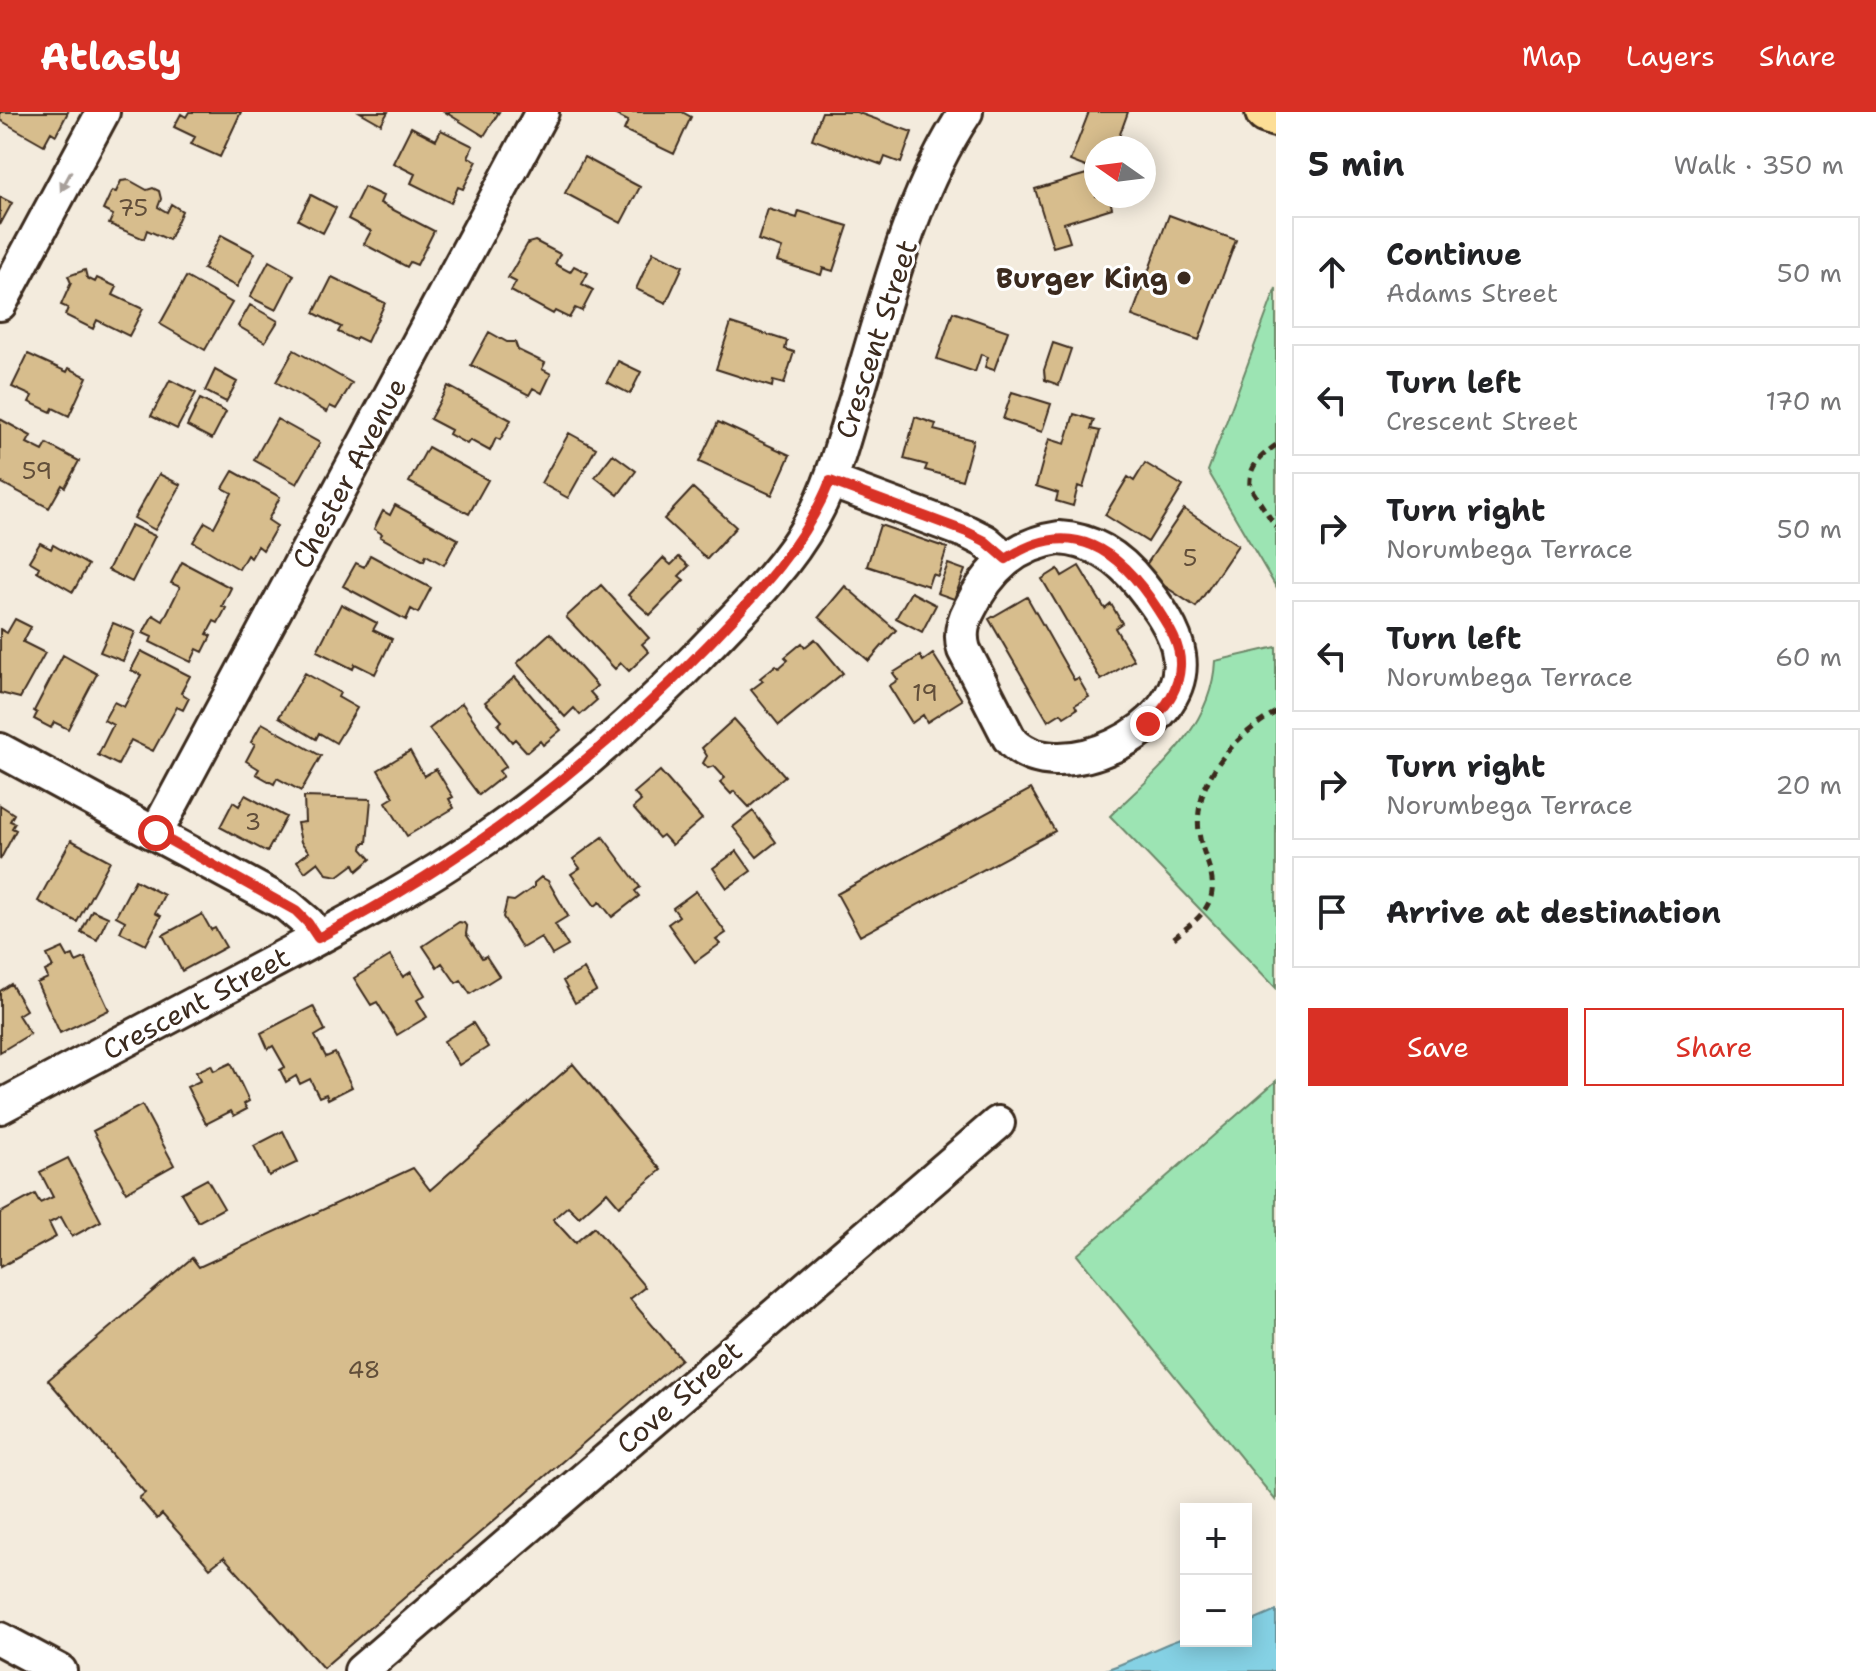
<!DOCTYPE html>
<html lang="en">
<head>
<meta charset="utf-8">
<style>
  :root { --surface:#fff; --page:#f2f2f2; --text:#202124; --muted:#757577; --line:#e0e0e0; --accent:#d93025 }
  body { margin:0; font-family:"Shantell Sans",sans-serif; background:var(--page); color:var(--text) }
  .controls { position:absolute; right:24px; bottom:24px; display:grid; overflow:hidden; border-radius:0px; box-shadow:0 4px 20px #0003 }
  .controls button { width:72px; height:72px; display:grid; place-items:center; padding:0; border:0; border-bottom:2px solid var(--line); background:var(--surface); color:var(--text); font:40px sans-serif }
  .compass { position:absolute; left:1084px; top:24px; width:72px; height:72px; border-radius:50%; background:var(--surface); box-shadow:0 4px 20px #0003; rotate:284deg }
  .stop { position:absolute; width:24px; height:24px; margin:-18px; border:6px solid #d93025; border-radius:50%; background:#fff }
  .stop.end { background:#d93025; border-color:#fff; box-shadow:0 2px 8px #0008 }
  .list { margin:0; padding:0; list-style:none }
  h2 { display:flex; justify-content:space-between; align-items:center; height:104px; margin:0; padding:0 32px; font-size:34px }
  h2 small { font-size:26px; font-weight:400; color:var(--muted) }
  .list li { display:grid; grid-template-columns:52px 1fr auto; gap:24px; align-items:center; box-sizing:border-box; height:112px; margin:0 16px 16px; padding:0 16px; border:2px solid var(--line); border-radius:0px }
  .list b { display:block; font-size:30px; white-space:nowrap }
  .list p { margin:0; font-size:26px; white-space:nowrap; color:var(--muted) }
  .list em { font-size:26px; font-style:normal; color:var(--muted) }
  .actions { display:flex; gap:16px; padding:24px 32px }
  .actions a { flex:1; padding:18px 0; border:2px solid var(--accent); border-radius:0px; text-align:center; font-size:28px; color:var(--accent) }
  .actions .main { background:var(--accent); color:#fff }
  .icon { flex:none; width:44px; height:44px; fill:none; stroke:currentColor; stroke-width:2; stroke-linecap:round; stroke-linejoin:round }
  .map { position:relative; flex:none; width:1276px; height:1559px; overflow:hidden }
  header { display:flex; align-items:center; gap:48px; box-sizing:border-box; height:112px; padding:0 40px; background:var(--accent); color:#fff }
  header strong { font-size:38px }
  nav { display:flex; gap:44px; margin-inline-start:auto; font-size:28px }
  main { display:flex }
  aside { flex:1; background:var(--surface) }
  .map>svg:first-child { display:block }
  .green { fill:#9ce4b3; stroke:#6c8768; stroke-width:2 }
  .water { fill:#85d1e4; stroke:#678e95; stroke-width:2 }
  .building { fill:#d7bd8d; stroke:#3b2a1e; stroke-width:2 }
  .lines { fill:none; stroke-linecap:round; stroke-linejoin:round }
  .minor-casing { stroke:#3b2a1e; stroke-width:38 }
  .major-casing { stroke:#3b2a1e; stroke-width:48 }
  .path { stroke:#3b2a1e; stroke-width:5; stroke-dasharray:8 6; stroke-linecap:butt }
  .minor { stroke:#fff; stroke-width:32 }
  .major { stroke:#fdde96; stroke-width:42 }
  .oneway { fill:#a79f9a }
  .route { stroke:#d93025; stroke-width:10 }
  .poi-dot { fill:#3b2a1e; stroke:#fff; stroke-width:3 }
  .labels { text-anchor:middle; stroke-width:6; stroke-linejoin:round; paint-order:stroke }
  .number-label { font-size:24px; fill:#624f3a }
  .poi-label { font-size:28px; font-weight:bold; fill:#3b2a1e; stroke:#fff; text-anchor:end }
  .street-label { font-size:28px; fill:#3b2a1e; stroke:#fff }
</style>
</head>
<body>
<header>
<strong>Atlasly</strong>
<nav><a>Map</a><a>Layers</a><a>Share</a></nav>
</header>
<main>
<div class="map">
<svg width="1276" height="1559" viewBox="0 0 1276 1559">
  <rect width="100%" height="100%" fill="#f3ebdd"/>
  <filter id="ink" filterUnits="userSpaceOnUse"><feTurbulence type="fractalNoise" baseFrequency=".0125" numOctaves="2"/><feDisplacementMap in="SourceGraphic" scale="16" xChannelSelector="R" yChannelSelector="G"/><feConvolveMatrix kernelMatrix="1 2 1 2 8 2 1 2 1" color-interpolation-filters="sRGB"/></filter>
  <g filter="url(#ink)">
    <path class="green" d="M1276,176V475L1208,359Z
      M1276,535V876L1110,704C1155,660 1212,617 1215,549Z
      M1276,969V1389L1077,1143Z"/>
    <path class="water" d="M1276,1499V1559H1102C1132,1550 1157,1534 1186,1525V1529H1246V1512Z"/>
    <path class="building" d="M0,0H68L56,23L51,20L44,33L0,8Z
      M189,0H241L220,45L191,32L195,25L174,15L181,2L186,5Z
      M360,0H388L381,12Z
      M445,0H499L484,24Z
      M610,0H682L691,5L674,42L624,18L628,9Z
      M822,0H856L912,20L901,51L885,45L882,53L812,27Z
      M1089,0H1128L1115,36H1096V59L1070,49Z
      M411,15L436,28L441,18L473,34L468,45L477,49L463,77L458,75L451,91L411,71L415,62L393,51Z
      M584,45L640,75L621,111L565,81Z
      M1090,61L1096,75V84H1109L1112,96L1064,111L1070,130L1053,135L1035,77Z
      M129,68L147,78L153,76L159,79L161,87L158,95L167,100L171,92L182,99L169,128L147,118L144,127L109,112L113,103L103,98L110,83L112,79L116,80L121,69Z
      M364,75L383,84L380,91L434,119L417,153L410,150L407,155L364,132L371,119L348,107Z
      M311,83L336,96L323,121L298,108Z
      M0,85L12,91L0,113Z
      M768,97L797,106L799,99L848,114L833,159L823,156L821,163L777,149L782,136L758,128Z
      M1169,103L1236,128L1199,228L1132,204Z
      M221,123L255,141L237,175L203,157Z
      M535,129L560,142L555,152L570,160L574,154L588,161L582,172L593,178L582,199L575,196L569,206L555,199L553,202L511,179L516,170L508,166L528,131Z
      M653,140L683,154L666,191L636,177Z
      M269,149L294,163L276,198L250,185Z
      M85,158L87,166L95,170L97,166L117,175L113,183L143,197L129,224L97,208L93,217L65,203L68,196L61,193L71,171L68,164Z
      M186,165L232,191L205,238L160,212Z
      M332,165L385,191L367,230L357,225L355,228L338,220L341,215L314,201Z
      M250,193L278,209L265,230L238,214Z
      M953,200L1008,219L994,258L985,255L988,245L981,242L975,260L937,247Z
      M731,211L787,229L785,237L794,240L784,272L773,269L772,275L716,257Z
      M489,220L507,230H515L518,238L545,251L542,257L551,262L542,281L533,276L529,283L471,253Z
      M1053,231L1071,237L1059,273L1045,268L1044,258Z
      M294,238L352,271L336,297L330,294L327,300L276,270Z
      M28,242L67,260L69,256L87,265L69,304L53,296L51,300L29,290L32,284L12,275Z
      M618,249L641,260L630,282L607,270Z
      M215,258L237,270L226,290L205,279Z
      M170,268L196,281L177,317L151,304Z
      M448,274L511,308L500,328L496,326L490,339L470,328L467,332L449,322L451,318L430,307Z
      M1012,280L1051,292L1042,320L1003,307Z
      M200,287L226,300L212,327L187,314Z
      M1074,302L1094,308L1091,317L1100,319L1083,376L1078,374L1073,394L1056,389L1058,381L1036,374L1049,327L1065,332Z
      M915,305L936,312L934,318L973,328L962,368L925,358L927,353L904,347Z
      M0,307L31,324L27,331L43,339L47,332L79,349L65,375L62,373L49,396L0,370Z
      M277,307L320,331L297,372L254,348Z
      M718,310L790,343L772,383L699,350Z
      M569,321L596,336L568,386L541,371Z
      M428,335L488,368L469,402L409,370Z
      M613,342L636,359L618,383L595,365Z
      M1145,351L1183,374L1148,430L1105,403L1128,365L1134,369Z
      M233,359L280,385L268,408L277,414L263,438L258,434L251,446L247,443L239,457L193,430L205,410L214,415L232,381L223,376Z
      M159,362L181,373L155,418L134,406Z
      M693,376L736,415L707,447L664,407Z
      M395,393L458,427L444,453L426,443L424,449L380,425L382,422L374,417L383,399L390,403Z
      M1184,397L1238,433L1196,495L1142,459Z
      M131,413L155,424L132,470L108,458Z
      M880,413L947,436L938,464L932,462L928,474L867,454Z
      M40,431L51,437L53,433L88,453L73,480L37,459L39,455L29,449Z
      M370,443L431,476L418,501L411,497L406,508L343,474L356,451L364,455Z
      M679,445L689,454L679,464L684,468L650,503L628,483L663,446L671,453Z
      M182,450L231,476L222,494L226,496L218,511L214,509L207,522L211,524L203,540L197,537L191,550L150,530L152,525L143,521L153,503L163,509L180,475L171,471Z
      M948,452L965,458L954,487L937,481Z
      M1079,454L1105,497L1111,492L1122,511L1115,516L1134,548L1101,568L1042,467L1058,457L1062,464Z
      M601,473L649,526L642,532L649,540L629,559L621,551L615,557L566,505Z
      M845,474L896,518L869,549L819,505Z
      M911,480L936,493L922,520L896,506Z
      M1027,485L1074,568L1078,566L1089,585L1075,593L1077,597L1064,605L1061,601L1048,609L989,507Z
      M341,492L377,511L373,518L392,527L375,562L355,552L353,557L317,539Z
      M15,507L31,515L23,530L45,541L20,586L0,581V517L7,521Z
      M113,511L135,520L123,549L100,540Z
      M550,521L597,574L590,580L597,588L580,603L574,596L565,605L517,551Z
      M815,527L843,561L779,613L751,578L763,569L760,566L776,553L779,556L788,548L785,545L802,531L805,535Z
      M141,539L190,564L181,581L189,586L183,598L177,595L153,639L131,628L118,653L98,643L113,613L104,608L114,590L124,595L141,563L131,558Z
      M933,542L962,588L927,610L923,603L912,611L889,574L898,568L893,561L920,544L923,549Z
      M63,543L97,562L68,617L54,610L51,616L34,607L37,601L34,599Z
      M305,561L340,581L338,585L357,596L336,631L319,621L316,627L279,605Z
      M515,565L561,618L543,633L540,629L527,640L515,627L512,630L498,613L502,609L485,590Z
      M462,591L506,654L499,659L503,664L479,683L429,617Z
      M734,607L785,664L749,695L734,679L731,682L720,670L725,666L714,654L708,656L703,651L707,644L702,636Z
      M262,611L321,644L301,679L277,666L274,672L256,662L259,657L246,649L255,632L251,630Z
      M410,639L424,664L436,657L453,685L449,687L454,696L407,724L386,690L394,685L378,658Z
      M660,659L702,707L672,733L663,723L659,726L633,696L641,689L634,681Z
      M1031,677L1055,719L860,824L837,782Z
      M245,683L286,705L267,740L220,715L233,690L239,694Z
      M304,685L371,687L367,731H363L362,737L371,747L357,759L354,752L338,764L327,762L318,750L305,760L297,749L309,740L301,730L297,711L305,710Z
      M0,693L14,702L10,709L15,711L12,716L16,718L0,748Z
      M753,699L776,730L757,745L733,715Z
      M603,725L640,775L635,779L639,784L612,805L600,790L595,794L571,762L580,756L573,747Z
      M71,728L110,749L77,810L38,789Z
      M737,739L751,759L727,776L713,756Z
      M541,765L548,769L568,804L555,812L568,834L552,843L541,825L522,836L503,805L507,788L514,789L534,775V771Z
      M135,768L164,783L155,801L161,804L146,833L120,820L125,809L116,804Z
      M696,779L726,821L716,828L720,832L695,850L668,812L679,804L673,796Z
      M92,798L108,805L97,828L81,820Z
      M202,802L211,818L215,816L226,835L182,859L163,823Z
      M459,810L464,811L467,815L466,822L482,846L486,844L499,864L470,882L461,868L456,871L442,851L437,855L423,834Z
      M63,836L68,845L73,843L76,850L85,846L109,898L60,921L37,871L48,866L45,859L53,855L47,843Z
      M390,844L403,865L411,860L425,883L417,888L427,905L397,923L377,890L371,893L354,866Z
      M584,857L596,879L575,891L563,869Z
      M11,872L26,898L18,903L30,922L0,940V879Z
      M313,894L325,918L315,924L326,945L335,941L352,975L328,987L326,982L319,985L310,967L300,972L296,964L286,970L280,958L285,955L273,934L268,937L261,921Z
      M473,911L488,935L459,953L444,929Z
      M231,951L249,989L244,992L247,997L234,1004L231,999L206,1012L187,975L200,969L196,960L211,953L214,959Z
      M573,952L661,1058L619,1094L607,1080L579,1105L568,1094L553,1107L575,1131L594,1115L645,1175L630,1187L681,1247L323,1556L224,1445L210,1456L162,1402L157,1407L139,1386L145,1381L48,1268L192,1146L199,1155L413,1056L430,1078Z
      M142,993L174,1053L126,1080L93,1019Z
      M283,1019L298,1050L269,1064L254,1034Z
      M68,1046L101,1109L72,1125L61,1105L49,1111L56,1125L0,1155V1101L35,1082L40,1091L53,1085L40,1060Z
      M207,1067L224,1096L198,1110L181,1081Z"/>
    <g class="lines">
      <g class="minor-casing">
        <path id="minor" d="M0,192L103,0
          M830,369L967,420L985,429L1006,447
          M1059,426C1094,428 1120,446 1141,473C1156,492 1176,518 1179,543C1191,619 1051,681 1009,626L964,538C959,522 963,509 970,496C989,457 1016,432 1059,426Z
          M0,638L287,793L308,811L318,826
          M156,721L542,0
          M0,995C86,949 172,904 258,858C335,817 413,777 485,727C563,673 634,610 700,542C739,501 785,458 812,408C831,374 841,336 852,299C884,199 907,88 966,0
          M0,1527L60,1559
          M361,1559L998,1011"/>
      </g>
      <g class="major-casing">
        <path id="major" d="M1267,0L1276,3"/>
      </g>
      <path class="path" d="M1276,333C1261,344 1248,354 1250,375L1276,415
        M1174,826C1188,814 1205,804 1211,785C1216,766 1206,749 1201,731C1187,675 1231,626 1276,600"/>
      <use href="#minor" class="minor"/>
      <use href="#major" class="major"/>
    </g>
    <defs><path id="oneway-solid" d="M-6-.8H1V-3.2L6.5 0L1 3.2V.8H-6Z" transform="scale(2)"/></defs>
    <use class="oneway" href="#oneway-solid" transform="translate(66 69) rotate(118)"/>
  </g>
  <g class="lines" filter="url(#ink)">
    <path class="route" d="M156,721L296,799L308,811L318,826C469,747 590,655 708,533C756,483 804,434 830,369L967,420L985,429L1006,447C1072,403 1120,438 1158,498C1169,515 1181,533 1180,554C1179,579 1165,597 1148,612"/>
  </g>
  <circle class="poi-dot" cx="1184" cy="166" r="8"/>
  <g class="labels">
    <g class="number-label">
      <text x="133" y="104">75</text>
      <text x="37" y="367">59</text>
      <text x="1190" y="454">5</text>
      <text x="925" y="589">19</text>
      <text x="253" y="718">3</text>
      <text x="364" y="1266">48</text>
    </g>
    <g class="poi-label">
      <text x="1168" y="176">Burger King</text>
    </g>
    <g class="street-label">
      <text transform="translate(876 227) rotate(-72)" y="10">Crescent Street</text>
      <text transform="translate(349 361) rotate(-62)" y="10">Chester Avenue</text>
      <text transform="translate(196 891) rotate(-28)" y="10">Crescent Street</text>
      <text transform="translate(679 1285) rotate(-41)" y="10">Cove Street</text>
    </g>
  </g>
</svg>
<div class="controls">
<button>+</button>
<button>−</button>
</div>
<svg class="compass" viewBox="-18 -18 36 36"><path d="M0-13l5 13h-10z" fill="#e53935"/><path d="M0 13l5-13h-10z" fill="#757577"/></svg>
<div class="stop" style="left:156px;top:721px"></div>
<div class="stop end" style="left:1148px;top:612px"></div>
</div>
<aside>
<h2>5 min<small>Walk · 350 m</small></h2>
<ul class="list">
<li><svg class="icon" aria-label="ahead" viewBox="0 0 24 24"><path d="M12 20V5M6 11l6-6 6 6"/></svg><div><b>Continue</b><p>Adams Street</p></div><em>50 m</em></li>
<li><svg class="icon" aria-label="left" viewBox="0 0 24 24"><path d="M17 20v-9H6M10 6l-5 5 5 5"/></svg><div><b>Turn left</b><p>Crescent Street</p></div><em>170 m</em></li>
<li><svg class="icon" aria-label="right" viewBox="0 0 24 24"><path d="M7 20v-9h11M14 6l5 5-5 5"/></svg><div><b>Turn right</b><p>Norumbega Terrace</p></div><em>50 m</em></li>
<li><svg class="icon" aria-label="left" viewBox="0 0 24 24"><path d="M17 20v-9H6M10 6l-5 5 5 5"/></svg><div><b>Turn left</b><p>Norumbega Terrace</p></div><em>60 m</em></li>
<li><svg class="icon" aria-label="right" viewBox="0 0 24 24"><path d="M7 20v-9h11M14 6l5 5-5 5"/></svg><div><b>Turn right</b><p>Norumbega Terrace</p></div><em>20 m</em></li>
<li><svg class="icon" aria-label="arrive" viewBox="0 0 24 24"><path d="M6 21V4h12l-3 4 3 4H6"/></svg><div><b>Arrive at destination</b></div></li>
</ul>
<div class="actions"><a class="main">Save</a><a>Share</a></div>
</aside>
</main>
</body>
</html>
